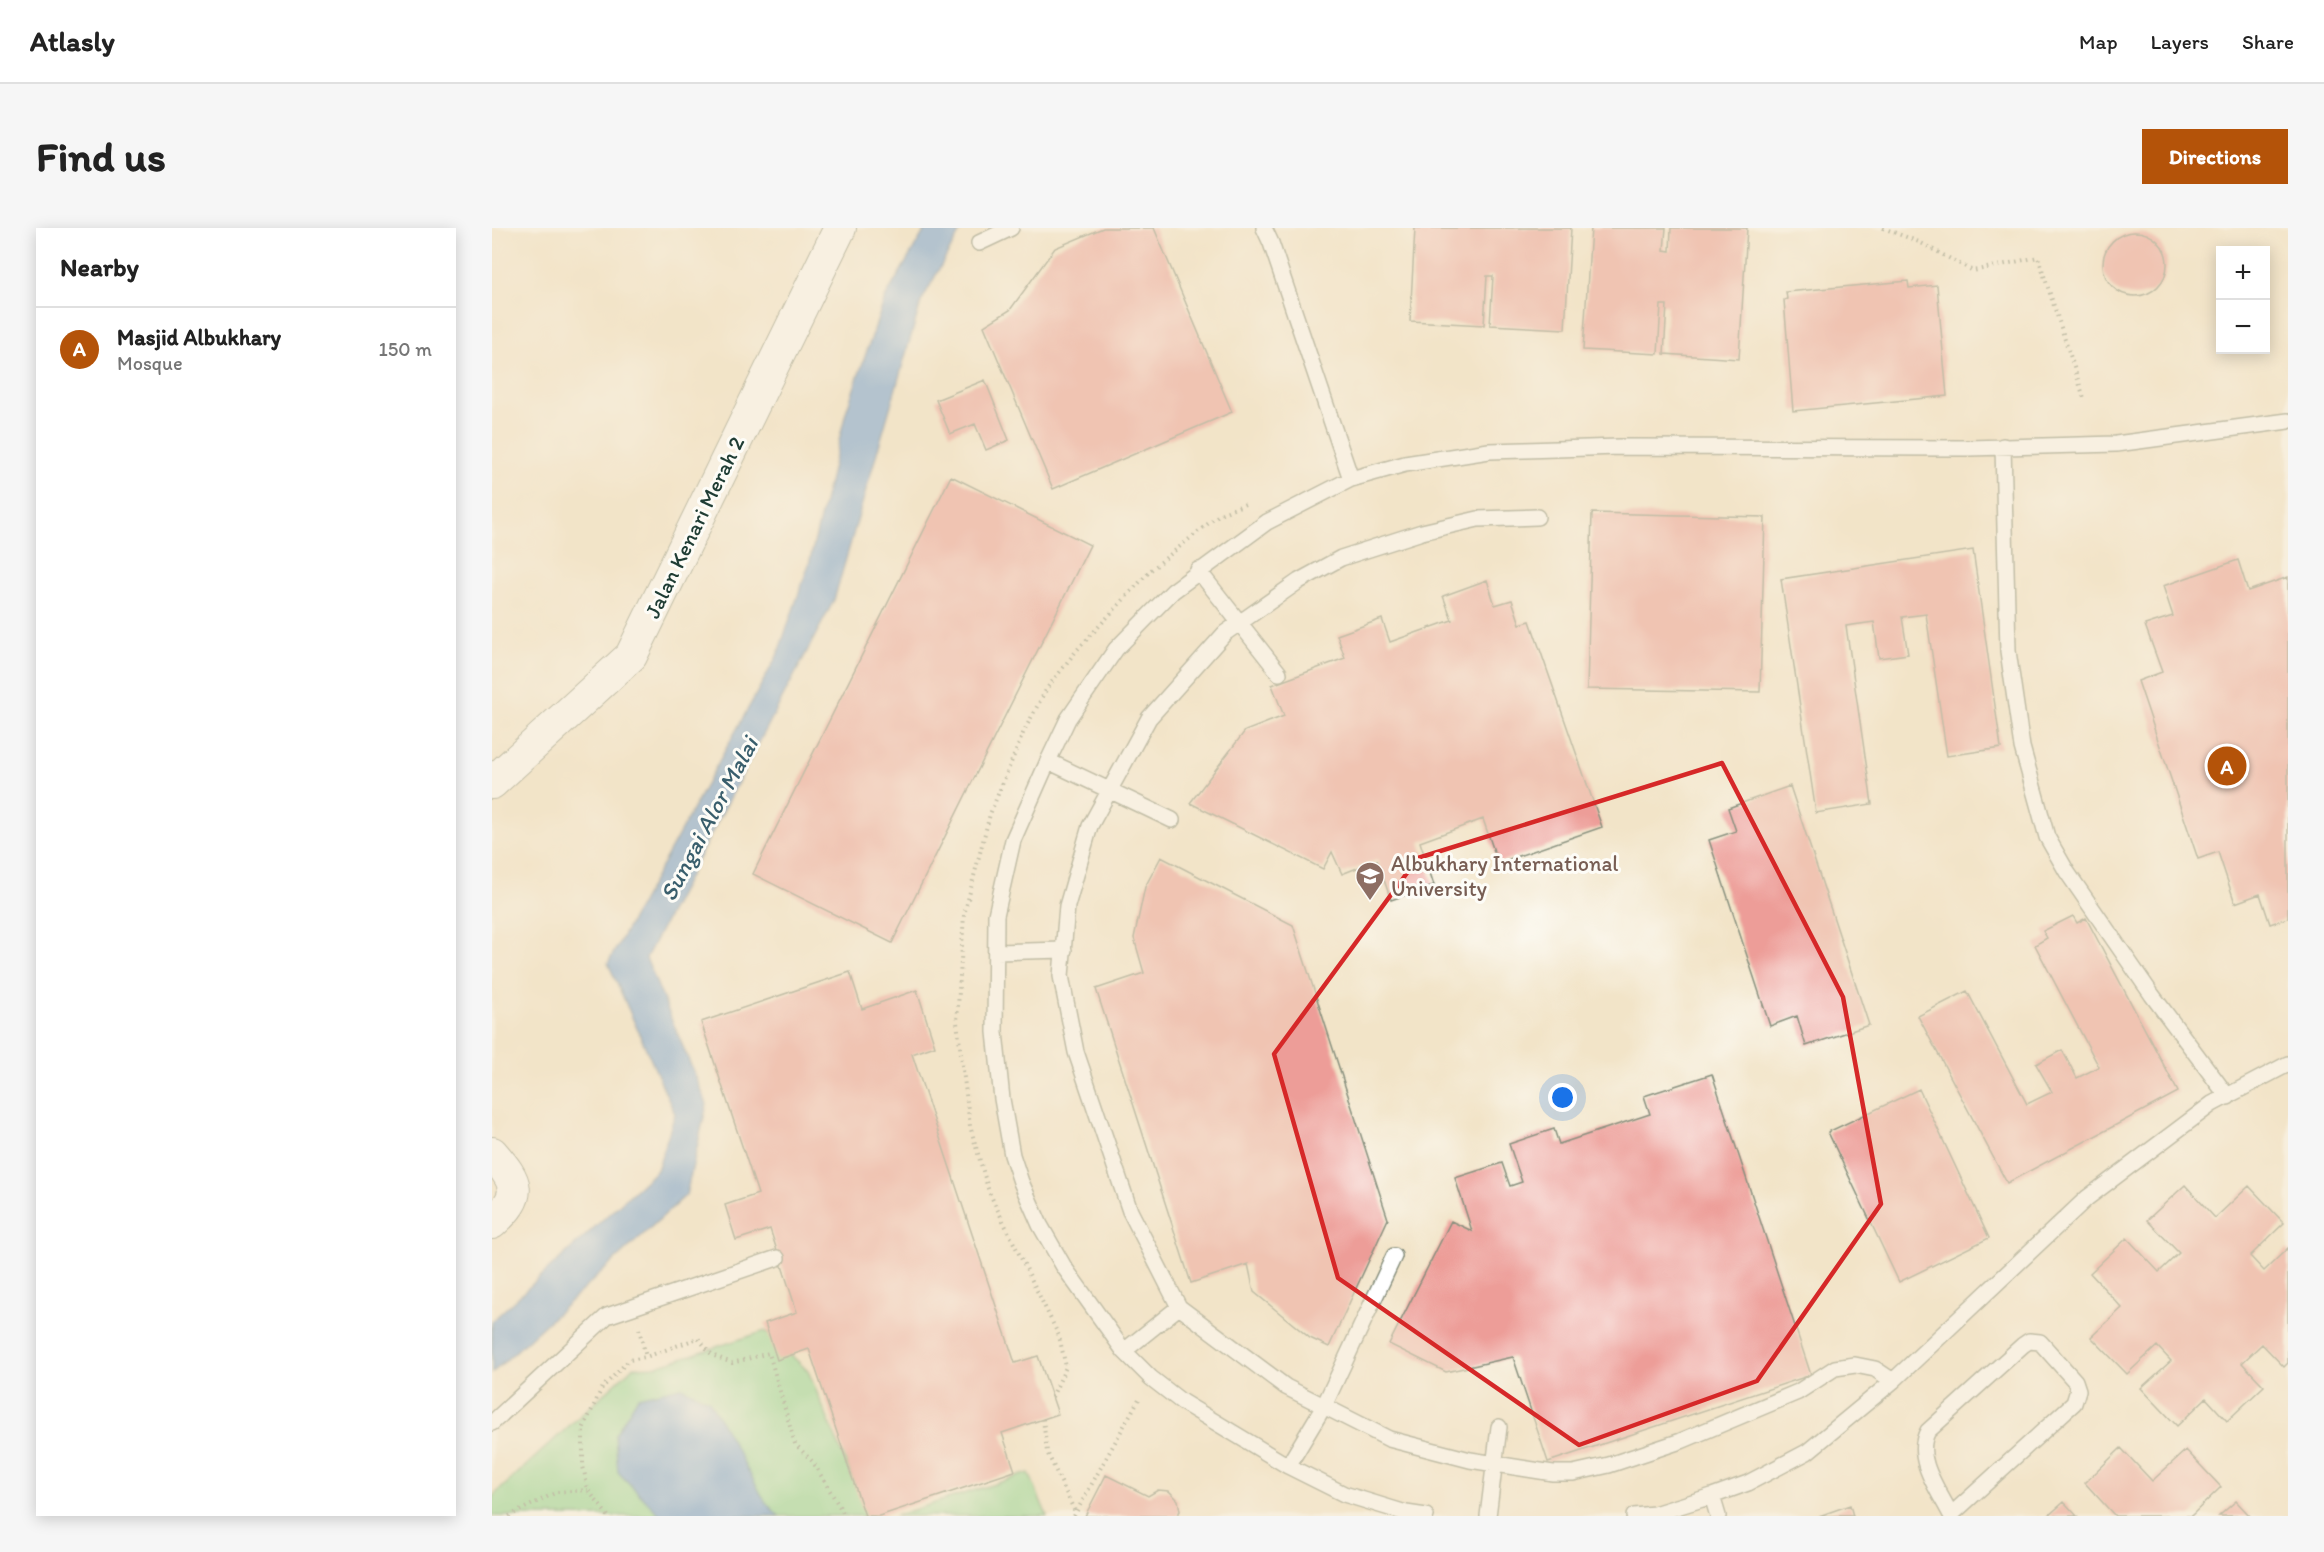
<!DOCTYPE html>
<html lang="en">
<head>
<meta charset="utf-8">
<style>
  :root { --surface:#fff; --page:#f6f6f6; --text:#222; --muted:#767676; --line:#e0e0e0; --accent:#b45309 }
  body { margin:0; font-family:Itim,sans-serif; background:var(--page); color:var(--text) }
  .controls { position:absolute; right:18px; top:18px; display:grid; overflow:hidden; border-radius:0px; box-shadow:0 3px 15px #0003 }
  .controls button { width:54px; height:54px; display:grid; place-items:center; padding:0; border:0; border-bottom:2px solid var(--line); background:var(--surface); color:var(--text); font:30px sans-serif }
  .you { position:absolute; left:1071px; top:870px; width:21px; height:21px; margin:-15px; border:4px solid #fff; border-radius:50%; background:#1a73e8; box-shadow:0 0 0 9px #1a73e833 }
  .badge { display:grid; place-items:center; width:39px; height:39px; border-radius:50%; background:var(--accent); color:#fff; font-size:20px; font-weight:700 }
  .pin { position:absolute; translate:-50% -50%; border:3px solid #fff; box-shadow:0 2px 6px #0006 }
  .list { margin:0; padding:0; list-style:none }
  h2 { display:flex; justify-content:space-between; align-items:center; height:78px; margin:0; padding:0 24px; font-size:26px }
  h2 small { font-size:20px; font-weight:400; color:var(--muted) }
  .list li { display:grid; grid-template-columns:39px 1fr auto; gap:18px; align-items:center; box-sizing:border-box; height:84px; padding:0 24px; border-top:2px solid var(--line) }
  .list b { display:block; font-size:22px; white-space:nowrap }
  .list p { margin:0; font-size:20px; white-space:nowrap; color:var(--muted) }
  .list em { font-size:20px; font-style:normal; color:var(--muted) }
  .map { position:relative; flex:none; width:1796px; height:1288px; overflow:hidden; border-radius:0px }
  header { display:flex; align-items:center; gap:36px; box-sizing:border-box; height:84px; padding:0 30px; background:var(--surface); border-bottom:2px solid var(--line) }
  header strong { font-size:28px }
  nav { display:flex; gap:33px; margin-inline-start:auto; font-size:21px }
  .intro { display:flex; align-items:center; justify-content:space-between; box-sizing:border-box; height:144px; padding:0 36px }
  h1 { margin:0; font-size:42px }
  .button { padding:15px 27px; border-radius:0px; background:var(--accent); color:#fff; font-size:21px; font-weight:700 }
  main { display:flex; gap:36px; padding:0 36px }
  aside { flex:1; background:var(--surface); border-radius:0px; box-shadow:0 3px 15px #0003 }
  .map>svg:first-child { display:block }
  .green { fill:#8ed894; stroke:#568a64; stroke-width:1.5 }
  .water { fill:#699cd4; stroke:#446c84; stroke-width:1.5 }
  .building { fill:#ed9d98 }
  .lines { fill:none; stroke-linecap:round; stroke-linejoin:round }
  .service-casing { stroke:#88907e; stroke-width:18 }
  .minor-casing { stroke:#88907e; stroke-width:34 }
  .path { stroke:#88907e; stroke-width:4; stroke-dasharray:1.5 4.5; stroke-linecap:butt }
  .service { stroke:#fff; stroke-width:15 }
  .minor { stroke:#fff; stroke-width:32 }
  .marked { fill:none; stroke:#d62828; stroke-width:4.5; stroke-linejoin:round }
  .labels { text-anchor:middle; stroke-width:6; stroke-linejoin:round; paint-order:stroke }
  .street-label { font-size:22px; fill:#1f3d34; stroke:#fdfcf7 }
  .education-label { font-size:22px; fill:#785e54; stroke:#fdfcf7; text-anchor:start }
  .water-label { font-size:24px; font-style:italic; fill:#395e6c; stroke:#fdfcf7 }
</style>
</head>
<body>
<header>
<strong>Atlasly</strong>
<nav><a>Map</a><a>Layers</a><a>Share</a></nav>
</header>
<div class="intro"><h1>Find us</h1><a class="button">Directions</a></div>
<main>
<aside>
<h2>Nearby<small></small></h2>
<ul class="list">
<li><span class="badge">A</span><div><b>Masjid Albukhary</b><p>Mosque</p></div><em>150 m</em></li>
</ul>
</aside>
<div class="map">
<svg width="1796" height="1288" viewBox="0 0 1796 1288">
  <rect width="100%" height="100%" fill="#fdfcf7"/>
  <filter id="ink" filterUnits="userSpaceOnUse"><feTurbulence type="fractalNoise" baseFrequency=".0167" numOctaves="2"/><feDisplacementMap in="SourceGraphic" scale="12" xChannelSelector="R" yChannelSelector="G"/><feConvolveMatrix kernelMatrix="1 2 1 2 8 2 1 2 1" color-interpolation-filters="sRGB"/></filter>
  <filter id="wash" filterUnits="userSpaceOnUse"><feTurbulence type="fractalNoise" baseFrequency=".008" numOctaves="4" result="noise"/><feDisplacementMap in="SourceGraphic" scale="24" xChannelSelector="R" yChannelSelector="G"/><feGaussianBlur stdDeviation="1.35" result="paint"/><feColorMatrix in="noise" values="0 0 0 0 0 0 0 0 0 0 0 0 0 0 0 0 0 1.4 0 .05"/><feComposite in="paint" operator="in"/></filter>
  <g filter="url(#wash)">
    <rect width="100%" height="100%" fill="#f2e4c8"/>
    <path class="green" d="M273,1103L316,1143L376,1288H0V1269L141,1139L165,1138Z
      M537,1245L555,1288H402Z"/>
    <path class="water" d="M434,0H470L429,74L342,372L154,730L215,876L194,967L0,1145V1093L165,942L183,886L116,735L285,428L317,336L354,184L393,70Z
      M189,1159L217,1172L274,1275L287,1288H169L126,1244L123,1207L146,1169Z"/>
    <g id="blocks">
      <path class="building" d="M611,0H662L740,184L561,261L492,98L518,82L563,20Z
        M923,0H1079L1073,101L998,97L1001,48H995L992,97L918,93Z
        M1099,0H1174L1172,22L1178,23L1179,0H1255L1247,131L1172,126L1175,77H1169L1166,126L1091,122Z
        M1611 36a32 32 0 1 1 64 0a32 32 0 1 1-64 0Z
        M1416,53L1417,60L1445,57L1455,168L1301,183L1292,72L1295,71L1294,64Z
        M493,152L517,212L494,222L483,196L458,206L444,172Z
        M459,248L598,317L400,715L261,646Z
        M1100,285L1273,289L1268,464L1095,461Z
        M1481,322L1509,520L1455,528L1434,386L1410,389L1416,426L1387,430L1382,394L1354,398L1380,576L1324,585L1289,351Z
        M1746,332L1756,363L1796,349V690L1778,696L1768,666L1743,675L1726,624L1706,631L1646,453L1670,444L1653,397L1681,388L1671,358Z
        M995,352L1003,377L1020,372L1028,396L1038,393L1110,599L1006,635L991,591L928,614L942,657L899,672L885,632L850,646L840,624L831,641L698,575L753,503L792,488L780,457L853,430L845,407L890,391L898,414L960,392L951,368Z
        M1298,558L1377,797L1314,818L1305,788L1278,798L1217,612L1244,603L1236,580Z
        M669,629L801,697L896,991L837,1119L818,1110L762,1064L756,1036L699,1055L604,761L652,745L642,710L653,659Z
        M1581,688L1585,695L1594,690L1686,864L1515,955L1426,788L1475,763L1535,876L1560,864L1544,836L1570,822L1585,850L1607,839L1543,717L1555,710L1551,703Z
        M358,744L370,781L425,762L443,818L420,826L523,1135L546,1128L566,1186L510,1205L523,1243L387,1288H373L317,1121L285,1132L273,1095L305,1084L278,1001L244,1012L233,977L266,966L209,794Z
        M1220,846L1319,1147L1056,1234L1021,1129L954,1144L897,1116L959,993L980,1003L963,950L1010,935L1018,958L1030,954L1017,916L1062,901L1067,916L1158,886L1152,868Z
        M1427,861L1497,1010L1407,1054L1336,904Z
        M1693,957L1723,990L1757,958L1792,995L1758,1028L1772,1043L1796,1020V1135L1792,1139L1770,1116L1750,1135L1772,1158L1735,1193L1714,1170L1685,1198L1649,1160L1679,1133L1665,1118L1635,1146L1599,1109L1630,1080L1598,1045L1635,1010L1667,1044L1687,1025L1655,992Z
        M1629,1220L1660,1253L1694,1222L1729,1259L1699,1288H1623L1593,1255Z
        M614,1247L656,1268L666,1262L677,1263L686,1272L688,1283L685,1288H593Z
        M1744,1273L1758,1288H1727Z
        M1572,1274L1585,1288H1556Z
        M1358,1277L1361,1288H1327Z"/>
    </g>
  </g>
  <g filter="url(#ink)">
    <use href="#blocks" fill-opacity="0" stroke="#88907e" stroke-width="1.5"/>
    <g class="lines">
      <g class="service-casing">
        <path id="service" d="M772,0L779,15L859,251
          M487,15L519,0
          M1511,218L1516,423L1530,519L1555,609L1575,644L1660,767L1736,869
          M1045,289L986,291L930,304L849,330L807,353L733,405L657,490L598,598L575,678L569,748L584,824L638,983L687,1079L794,1159L897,1211L978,1232L1061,1245H1081L1117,1237L1189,1213L1306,1164L1343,1140L1363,1137L1383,1141L1401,1153
          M706,342L787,445
          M556,533L680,592
          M504,724L572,722
          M632,1123L687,1079
          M0,1195L115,1088L285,1030
          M796,1238L832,1178L902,1028
          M1220,1268L1226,1288
          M1459,1287L1582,1175L1586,1162L1583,1153L1548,1114L1537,1113L1531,1117L1436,1203C1421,1229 1447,1263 1459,1287L1460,1288
          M934,1288L914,1285L852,1266L796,1238L690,1174L659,1150L632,1123L572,1039L548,997L529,954L520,927L510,871L503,804L504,687L521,612L556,533L576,491L624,421L681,363L775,294L859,251L913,236L997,223L1127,219L1477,220L1624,216L1796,193
          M996,1288L1007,1199
          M1142,1288L1162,1286L1220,1268L1256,1255L1315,1224L1401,1153L1595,970L1720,876L1796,836"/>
      </g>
      <g class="minor-casing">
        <path id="minor" d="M0,555L139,428L348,0
          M0,925C26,955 32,966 0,995"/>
      </g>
      <path class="path" d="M1391,0L1427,14L1481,43L1546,29L1592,170
        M147,1101L154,1129
        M560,1169L574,1139L567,1108L497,964L478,898L465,794L472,687L498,586L532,503L555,460L585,422L659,342L728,286L756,275
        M551,1191L555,1224L583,1284
        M17,1288L65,1264L96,1262
        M116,1288L96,1262L91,1238V1201L110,1160L137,1132L154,1129L206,1110L220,1127L240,1135L277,1125L303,1216L321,1234L353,1288
        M582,1288L647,1171"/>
      <use href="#service" class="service"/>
      <use href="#minor" class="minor"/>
    </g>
  </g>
  <path d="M0 0H1796V1288H0ZM1230,535L1351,769L1389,976L1265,1153L1087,1217L846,1050L782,826L926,630Z" fill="#f2e4c8" fill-opacity=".55" fill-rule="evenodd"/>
  <path class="marked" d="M1230,535L1351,769L1389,976L1265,1153L1087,1217L846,1050L782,826L926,630Z"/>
  <defs>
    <g id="university-pin" transform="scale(1.5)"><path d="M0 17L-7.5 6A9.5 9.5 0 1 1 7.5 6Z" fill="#8d6e63" stroke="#fdfcf7"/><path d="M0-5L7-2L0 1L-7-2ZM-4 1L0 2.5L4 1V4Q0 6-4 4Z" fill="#fff"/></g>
  </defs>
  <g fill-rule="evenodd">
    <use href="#university-pin" x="878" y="648"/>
  </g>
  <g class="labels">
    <g class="street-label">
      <text transform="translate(202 299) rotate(-64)" y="8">Jalan Kenari Merah 2</text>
    </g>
    <g class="education-label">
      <text x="899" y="643">Albukhary International<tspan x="899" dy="25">University</tspan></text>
    </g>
    <g class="water-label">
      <text transform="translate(217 591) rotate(-62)" y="8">Sungai Alor Malai</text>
    </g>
  </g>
</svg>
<div class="controls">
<button>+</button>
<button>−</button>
</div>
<div class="you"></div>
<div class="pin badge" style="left:1735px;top:538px">A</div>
</div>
</main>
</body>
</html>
